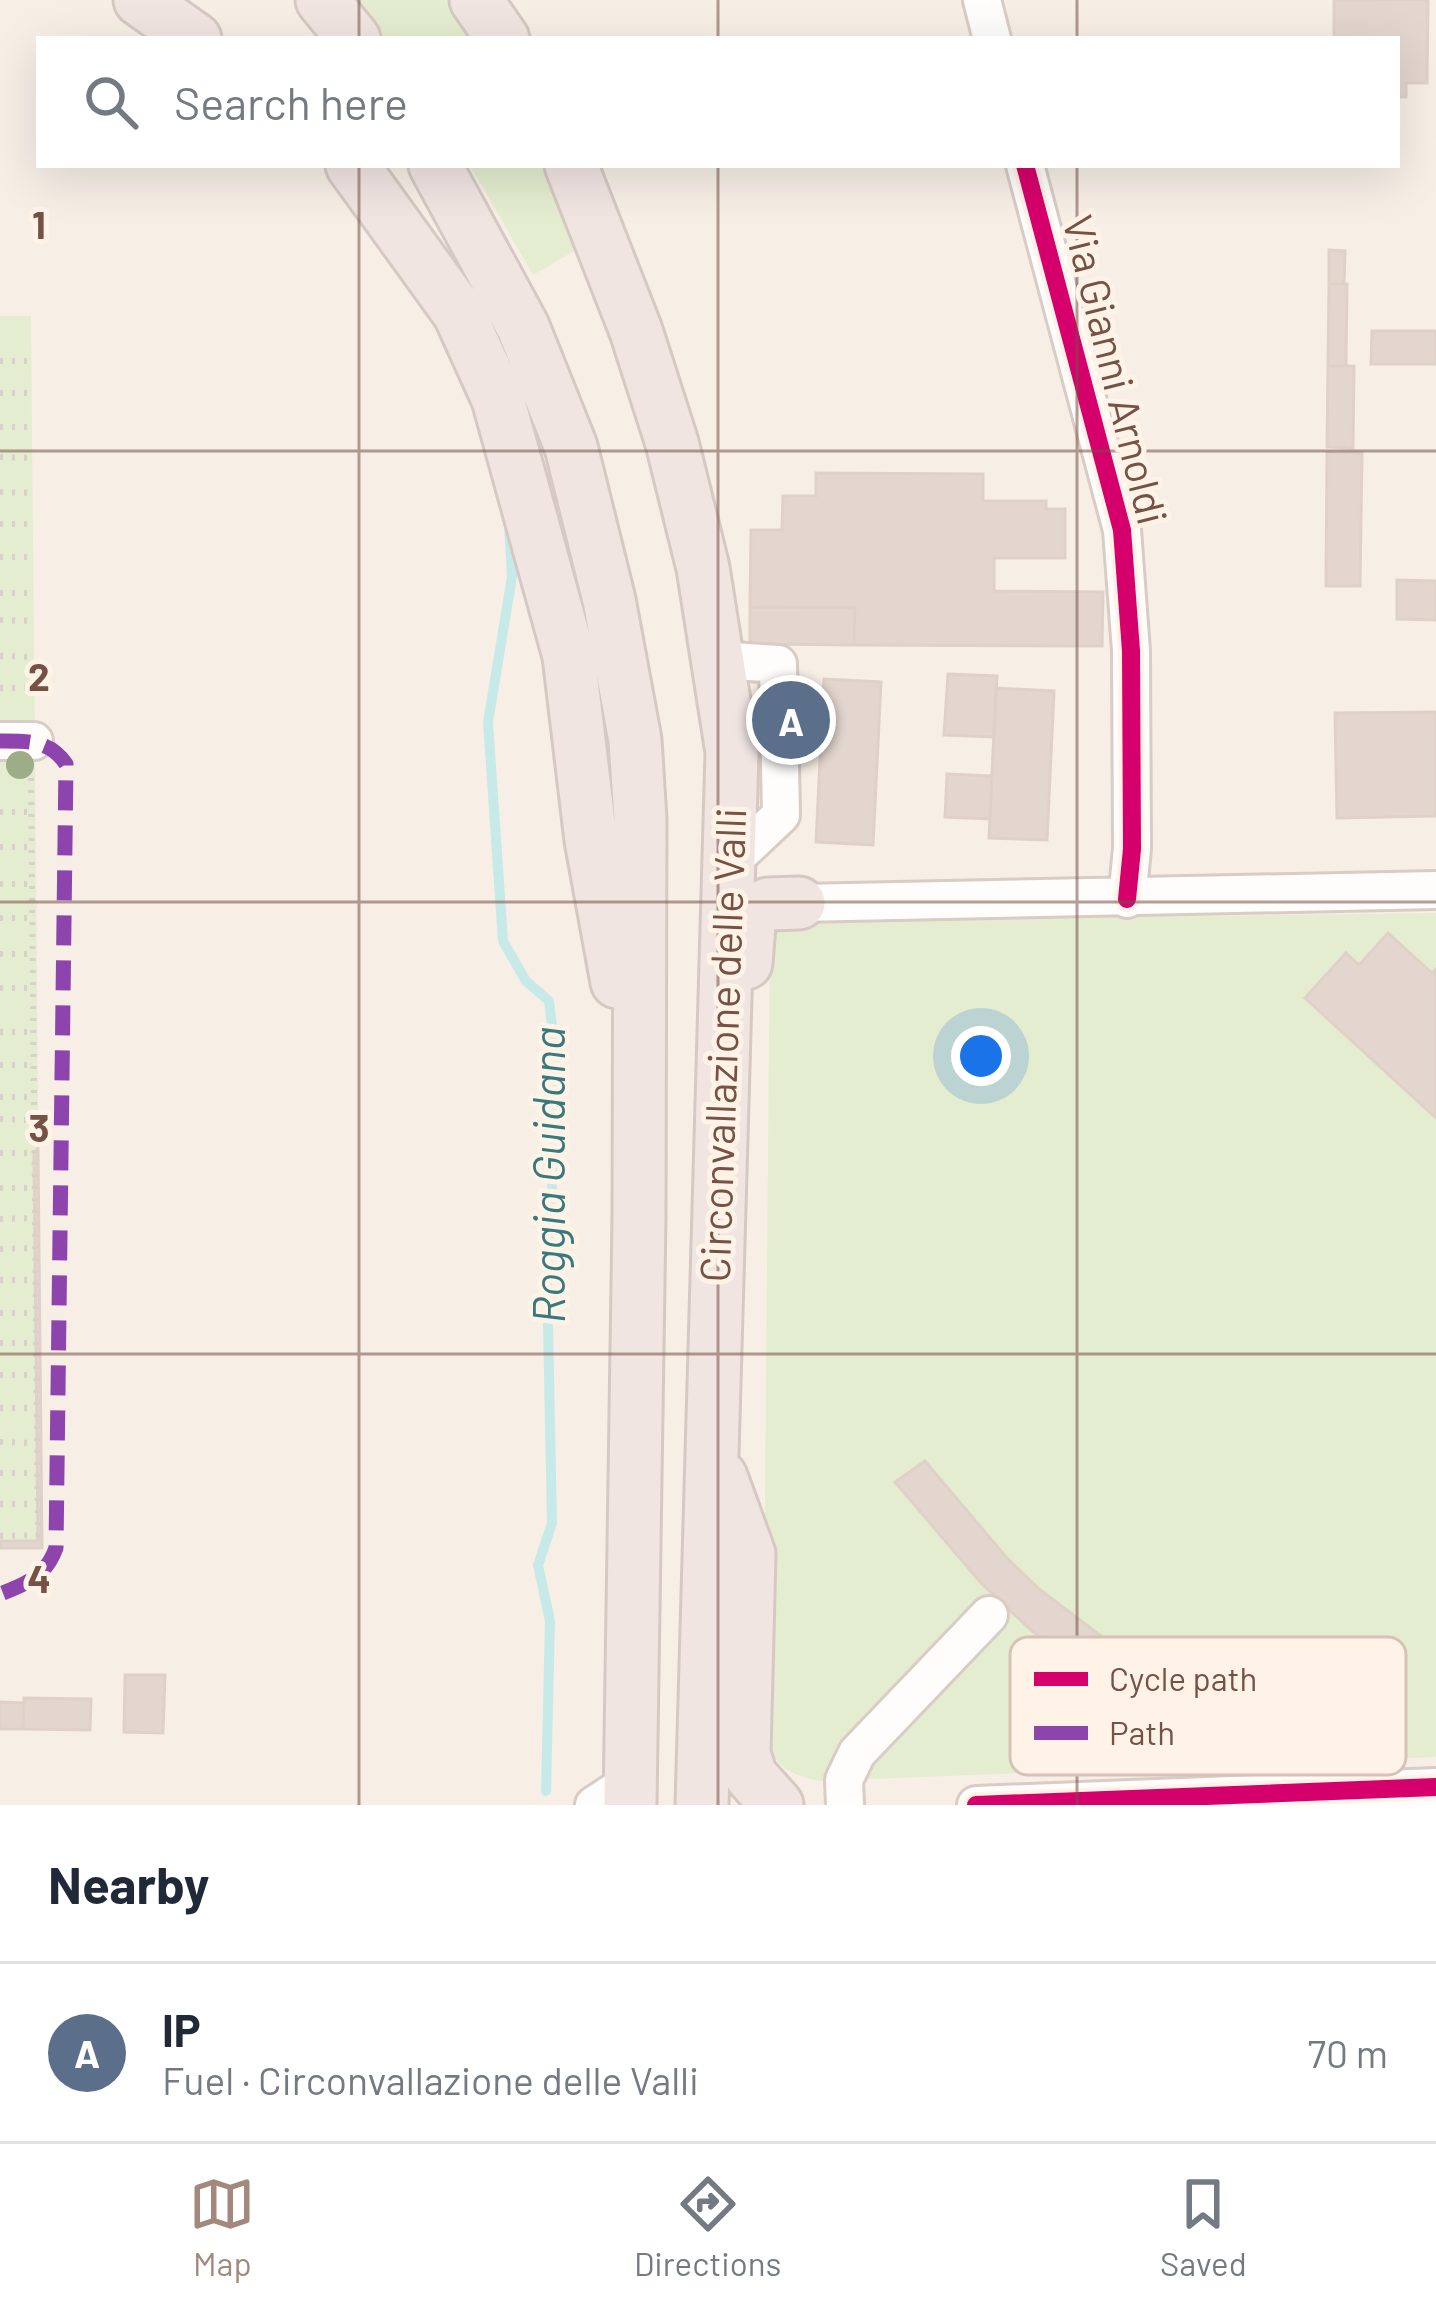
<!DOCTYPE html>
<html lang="en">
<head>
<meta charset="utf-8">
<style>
  :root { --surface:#fff; --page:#f2f2f3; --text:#1f2937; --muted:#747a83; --line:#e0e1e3; --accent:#a3887d }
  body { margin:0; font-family:Barlow,sans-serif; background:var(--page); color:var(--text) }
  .you { position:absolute; left:981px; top:1056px; width:42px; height:42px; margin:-30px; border:9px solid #fff; border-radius:50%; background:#1a73e8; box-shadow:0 0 0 18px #1a73e833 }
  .badge { display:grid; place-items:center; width:78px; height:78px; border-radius:50%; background:var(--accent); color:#fff; font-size:39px; font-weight:700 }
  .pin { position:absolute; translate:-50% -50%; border:6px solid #fff; box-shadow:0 3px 12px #0006 }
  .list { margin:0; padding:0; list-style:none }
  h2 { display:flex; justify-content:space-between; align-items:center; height:156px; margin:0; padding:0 48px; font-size:51px }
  h2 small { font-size:39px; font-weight:400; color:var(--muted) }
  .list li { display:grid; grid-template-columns:78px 1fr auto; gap:36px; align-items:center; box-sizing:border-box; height:180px; padding:0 48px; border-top:3px solid var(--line) }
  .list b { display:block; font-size:45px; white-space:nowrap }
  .list p { margin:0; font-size:39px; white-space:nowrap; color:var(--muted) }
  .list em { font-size:39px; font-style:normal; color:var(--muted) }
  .icon { flex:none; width:66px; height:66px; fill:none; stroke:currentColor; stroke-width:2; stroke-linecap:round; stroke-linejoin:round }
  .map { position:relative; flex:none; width:1436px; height:1805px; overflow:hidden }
  .search { position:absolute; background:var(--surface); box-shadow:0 12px 48px #0002; left:36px; right:36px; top:36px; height:132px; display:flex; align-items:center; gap:30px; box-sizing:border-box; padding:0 42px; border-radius:0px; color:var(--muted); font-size:45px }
  .sheet { height:336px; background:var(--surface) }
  nav { display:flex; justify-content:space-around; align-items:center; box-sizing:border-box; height:168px; border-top:3px solid var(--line); background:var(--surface); font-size:33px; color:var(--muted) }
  nav a { display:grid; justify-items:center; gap:6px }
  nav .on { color:var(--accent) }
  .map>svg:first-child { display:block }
  .green { fill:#e4edcf }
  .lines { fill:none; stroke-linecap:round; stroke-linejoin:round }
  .stream { stroke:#c7e9e7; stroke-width:10 }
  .building { fill:#e3d6ce; stroke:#e0d1c8; stroke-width:3 }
  .minor-casing { stroke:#d8ccc4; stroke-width:42 }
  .highway-casing { stroke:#d6c9c3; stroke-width:57 }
  .path { stroke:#dacfca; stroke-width:6; stroke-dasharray:3 9; stroke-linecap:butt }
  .minor { stroke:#fefdfb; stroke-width:36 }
  .highway { stroke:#f1e5e2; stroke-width:51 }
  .quiet { stroke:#8e44ad; stroke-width:15; stroke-dasharray:30 15; stroke-linecap:butt }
  .cycleway-casing { stroke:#fff3e7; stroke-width:26 }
  .cycleway { stroke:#d6006c; stroke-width:18 }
  .tree { fill:#9cad87 }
  .grid { fill:none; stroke:#765145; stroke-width:3; stroke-opacity:0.55 }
  .labels { text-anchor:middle; stroke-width:10; stroke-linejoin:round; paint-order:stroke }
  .street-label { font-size:42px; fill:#765145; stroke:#fff3e7 }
  .water-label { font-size:45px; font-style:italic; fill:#38797d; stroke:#fff3e7 }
  .key { fill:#fff3e7; stroke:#d6c2b6; stroke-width:3 }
  .key-label { font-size:33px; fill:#765145 }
  .grid-label { font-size:39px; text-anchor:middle; font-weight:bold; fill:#765145; stroke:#fff3e7; stroke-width:10; stroke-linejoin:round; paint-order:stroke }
</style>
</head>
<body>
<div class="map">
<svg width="1436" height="1805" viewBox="0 0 1436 1805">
  <rect width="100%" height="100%" fill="#f7efe6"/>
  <path class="green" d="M351,0H460L488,39H383Z
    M470,165H551L590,242L533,275Z
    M0,316H31L42,1548H0Z
    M1436,913V1757L820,1781C789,1776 773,1764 763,1734L770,921Z"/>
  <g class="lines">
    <path class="stream" d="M509,524L512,577L488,722L503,941L526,981L549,1001L558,1077L547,1275L552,1523L538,1565L550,1621L546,1791"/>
  </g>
  <path class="building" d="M1334,0H1428L1427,83H1406V97H1397V39H1334Z
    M1329,250L1345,251L1344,284H1329Z
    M1329,284H1347L1346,366H1328Z
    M1372,331H1436V364H1371Z
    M1328,366H1354L1353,448L1327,447Z
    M1327,453H1362L1360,586H1326Z
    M816,473L983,474V501H1046V509H1065V558H994V591L1103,592L1102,646L854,645L855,608L750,607L751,530H782L783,496H816Z
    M1397,580L1436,581V620L1397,619Z
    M750,607L855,608L854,645L750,644Z
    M948,674L997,676L994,737L944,735Z
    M824,679L881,682L873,845L816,842Z
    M996,688L1054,691L1047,840L989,838Z
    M759,701L823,705L821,739L758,735Z
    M1436,712V816L1337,818L1335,713Z
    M947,774L992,776L990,819L945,817Z
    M1388,933L1432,973L1436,969V1118L1305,998L1346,953L1359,965Z
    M38,1148L42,1548H0V1541H38L34,1153Z
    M925,1461L1006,1557L1039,1589L1162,1682L1141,1712L1032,1631L981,1583L895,1482Z
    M125,1675H165L163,1733L124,1732Z
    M24,1698L91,1699L90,1730L23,1729Z
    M0,1702L24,1703L23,1729H0Z"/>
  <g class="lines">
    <g class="minor-casing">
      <path id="minor" d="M982,0L992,39
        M1025,165L1122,530L1131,651L1132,849L1127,899
        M717,660L778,664L781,815L729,864
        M0,741H34
        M799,903L1436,890
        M594,1805L631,1781
        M845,1805L844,1780L857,1753L989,1615
        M976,1805L1436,1787"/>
    </g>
    <g class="highway-casing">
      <path id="highway" d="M140,0L195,39
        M322,0L354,39
        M476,0L503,39
        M352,165L459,313L498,399L569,656L591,840L617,982
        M435,165L523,327L571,447L609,600L635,740L640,819L639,1218L630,1805
        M571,165L636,331L672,443L703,568L732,752L702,1805
        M746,963L750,913L768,904L799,903
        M721,1477L749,1554L744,1754L751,1776L777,1805"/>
    </g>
    <path class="path" d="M0,361H31
      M0,393H31
      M0,427H32
      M0,457L32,458
      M0,492L32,493
      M0,524H33
      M0,557H32
      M0,593H33
      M0,620L33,621
      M0,656L33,657
      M0,688H33
      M0,812H32
      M0,847H32
      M0,884H32
      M0,918H32
      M0,954H33
      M0,988H33
      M0,1032H34
      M0,1065H35
      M0,1097H35
      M0,1119L35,1120
      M0,1153H32
      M0,1188H32
      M0,1219L34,1218
      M0,1249L35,1248
      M0,1280H35
      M0,1313H36
      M0,1343H36
      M0,1375H36
      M0,1408H37
      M0,1442L37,1443
      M0,1473H37
      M0,1504H38
      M0,1536L38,1535L31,775"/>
    <use href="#minor" class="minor"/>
    <use href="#highway" class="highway"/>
    <path class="quiet" d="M0,741C27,741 50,740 66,764L56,1548C46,1576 26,1584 0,1594"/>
    <g class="cycleway-casing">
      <path id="cycleway" d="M1025,165L1122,530L1131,651L1132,849L1127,899
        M976,1805L1436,1787"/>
    </g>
    <use href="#cycleway" class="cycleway"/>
  </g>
  <circle class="tree" cx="20" cy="765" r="14"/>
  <path class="grid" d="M359,0V39M718,0V39M1077,0V39M359,165V1805M718,165V1805M1077,165V1805M0,451H1436M0,902H1436M0,1354H1436"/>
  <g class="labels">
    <g class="street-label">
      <text transform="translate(1115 370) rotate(76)" y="15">Via Gianni Arnoldi</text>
      <text transform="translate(723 1045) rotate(-88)" y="15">Circonvallazione delle Valli</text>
    </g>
    <g class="water-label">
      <text transform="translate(549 1175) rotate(-90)" y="16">Roggia Guidana</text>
    </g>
  </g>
  <rect x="1010" y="1637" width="396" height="138" rx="18" class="key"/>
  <rect x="1034" y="1672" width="54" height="14" fill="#d6006c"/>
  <rect x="1034" y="1726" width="54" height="14" fill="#8e44ad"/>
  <g class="key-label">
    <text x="1109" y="1691">Cycle path</text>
    <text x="1109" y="1745">Path</text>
  </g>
  <g class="grid-label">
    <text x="39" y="239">1</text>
    <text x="39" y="691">2</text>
    <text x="39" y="1142">3</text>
    <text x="39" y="1593">4</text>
  </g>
</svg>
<div class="you"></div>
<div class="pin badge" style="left:791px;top:720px;background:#5c6f8a">A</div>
<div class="search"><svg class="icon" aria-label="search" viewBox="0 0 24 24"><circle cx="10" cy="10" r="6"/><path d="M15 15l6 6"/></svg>Search here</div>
</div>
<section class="sheet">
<h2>Nearby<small></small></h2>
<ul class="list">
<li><span class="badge" style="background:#5c6f8a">A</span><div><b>IP</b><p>Fuel · Circonvallazione delle Valli</p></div><em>70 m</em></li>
</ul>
</section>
<nav>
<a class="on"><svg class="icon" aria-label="map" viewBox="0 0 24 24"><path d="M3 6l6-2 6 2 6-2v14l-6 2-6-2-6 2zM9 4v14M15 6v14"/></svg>Map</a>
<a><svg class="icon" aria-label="directions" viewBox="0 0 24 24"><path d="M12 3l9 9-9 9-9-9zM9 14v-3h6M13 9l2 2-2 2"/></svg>Directions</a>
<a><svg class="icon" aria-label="saved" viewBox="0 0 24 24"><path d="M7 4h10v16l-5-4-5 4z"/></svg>Saved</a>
</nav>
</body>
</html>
